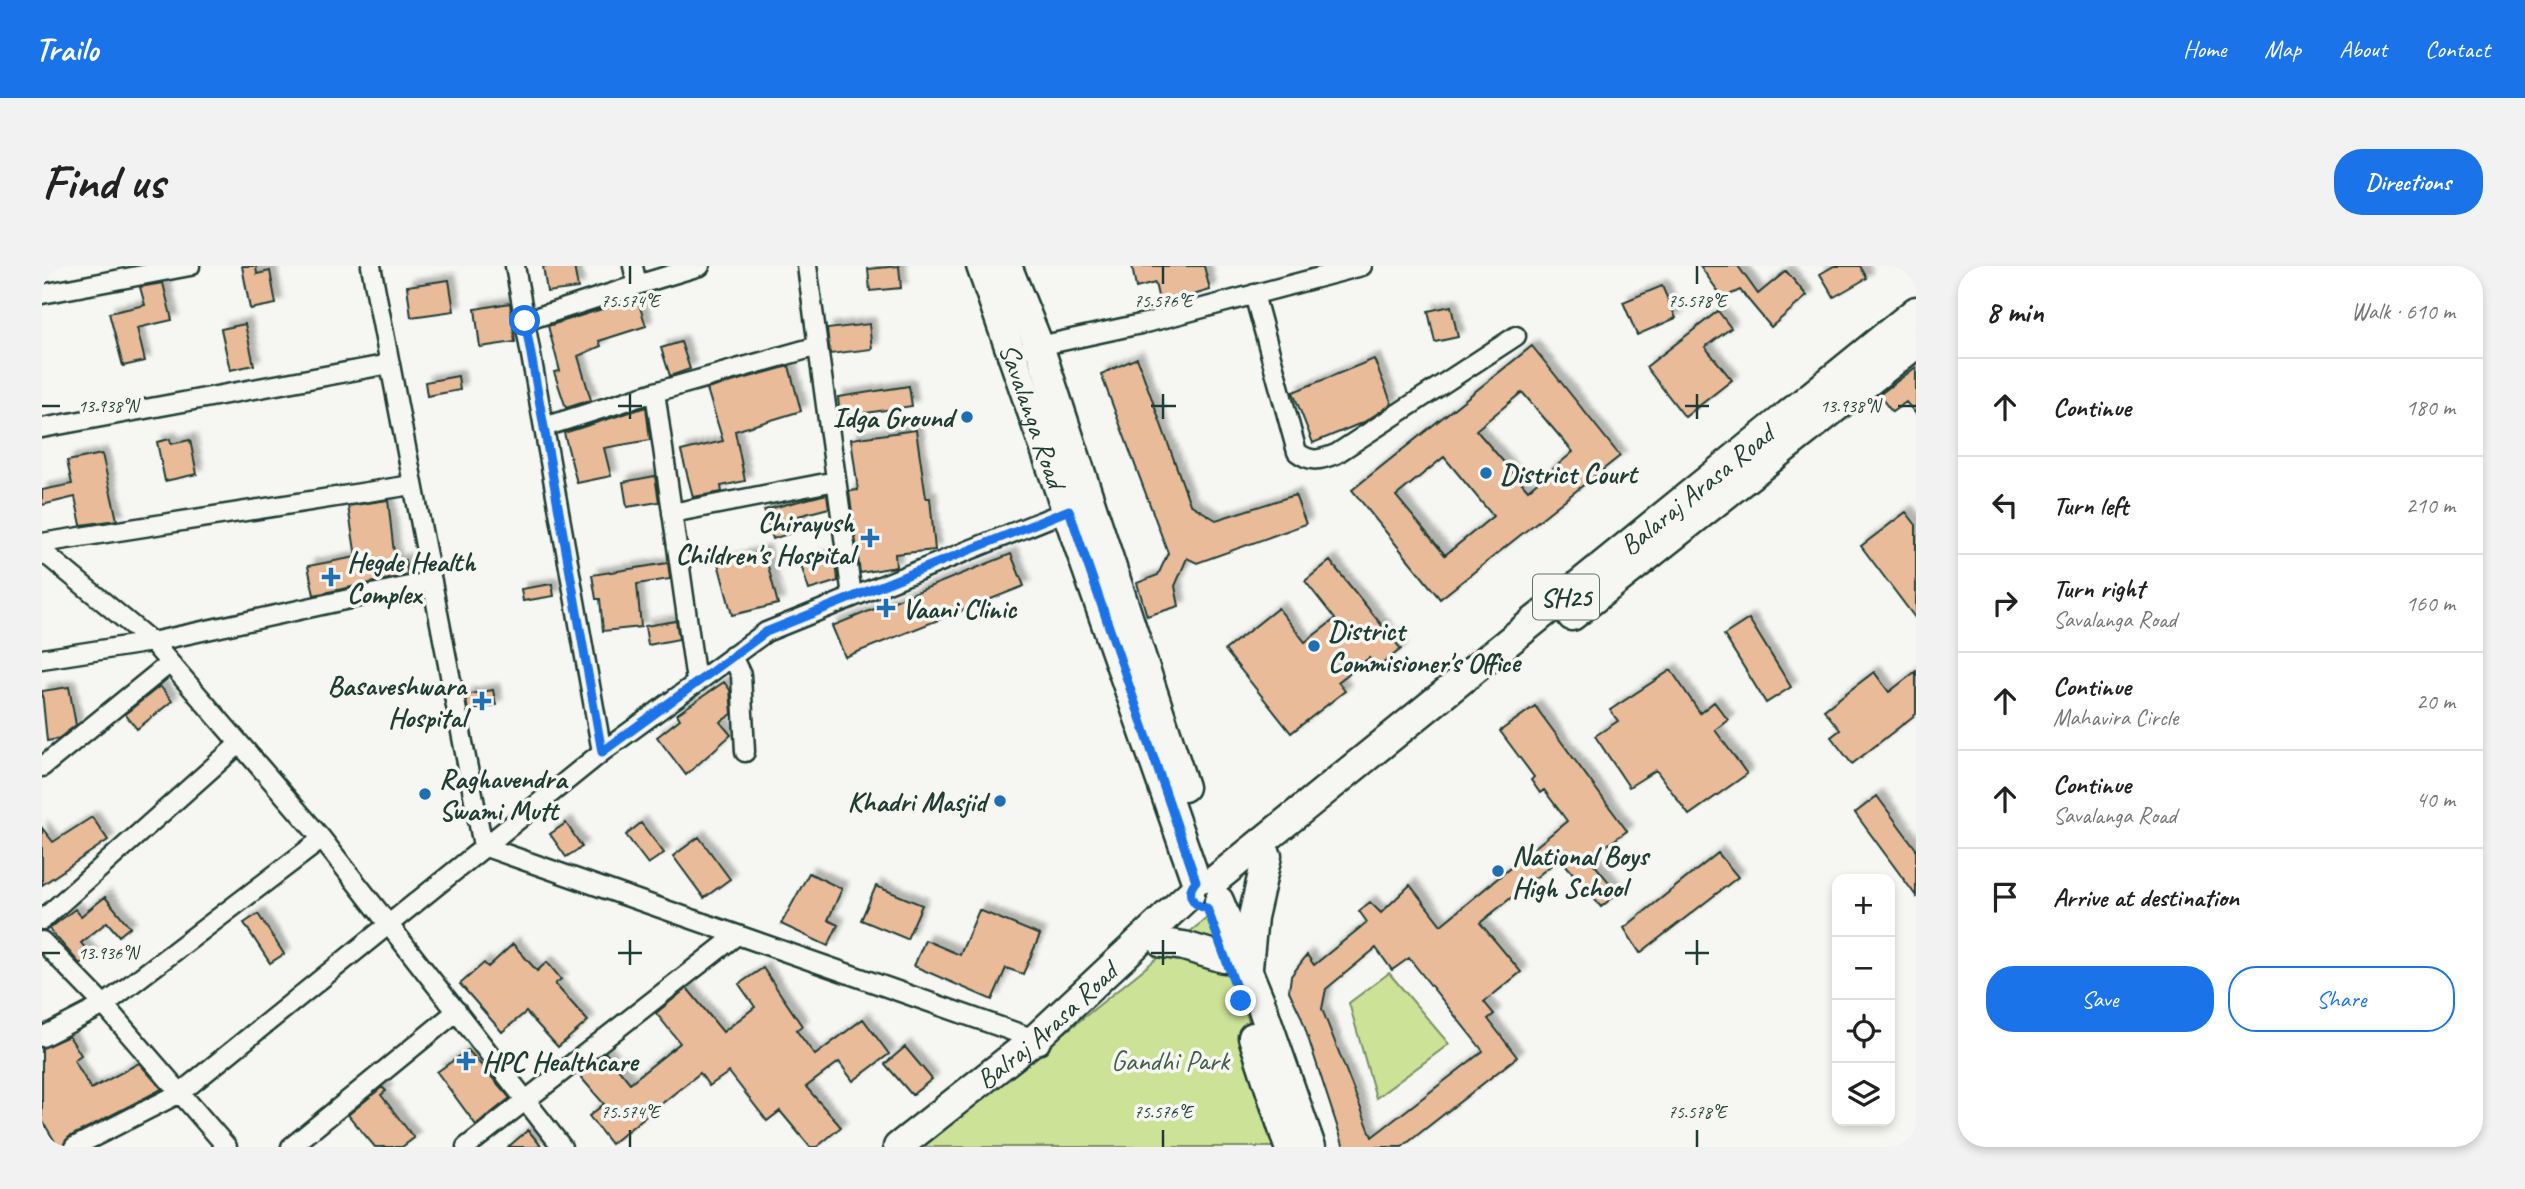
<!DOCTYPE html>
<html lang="en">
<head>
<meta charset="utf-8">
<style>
  :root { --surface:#fff; --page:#f2f2f2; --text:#222; --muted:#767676; --line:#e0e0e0; --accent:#1a73e8 }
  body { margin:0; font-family:Caveat,sans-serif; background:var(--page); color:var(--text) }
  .controls { position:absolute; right:21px; bottom:21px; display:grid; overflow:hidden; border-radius:14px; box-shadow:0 4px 10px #0003 }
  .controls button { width:63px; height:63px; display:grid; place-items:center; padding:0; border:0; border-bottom:2px solid var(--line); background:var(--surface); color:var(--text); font:35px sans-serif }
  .stop { position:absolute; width:21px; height:21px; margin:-16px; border:5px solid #1a73e8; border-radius:50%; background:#fff }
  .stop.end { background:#1a73e8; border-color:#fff; box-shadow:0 2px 7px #0008 }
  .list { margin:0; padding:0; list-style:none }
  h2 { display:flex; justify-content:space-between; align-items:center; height:91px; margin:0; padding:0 28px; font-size:30px }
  h2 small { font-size:23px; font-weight:400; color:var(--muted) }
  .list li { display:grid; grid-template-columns:46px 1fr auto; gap:21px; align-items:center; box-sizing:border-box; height:98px; padding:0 28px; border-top:2px solid var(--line) }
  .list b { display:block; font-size:26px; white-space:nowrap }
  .list p { margin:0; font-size:23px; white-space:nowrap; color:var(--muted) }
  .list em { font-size:23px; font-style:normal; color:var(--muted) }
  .actions { display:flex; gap:14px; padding:21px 28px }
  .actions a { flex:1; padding:16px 0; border:2px solid var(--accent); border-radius:28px; text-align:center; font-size:24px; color:var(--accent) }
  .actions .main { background:var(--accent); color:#fff }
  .icon { flex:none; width:38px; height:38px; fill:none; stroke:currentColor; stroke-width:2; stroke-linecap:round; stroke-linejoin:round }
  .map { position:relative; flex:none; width:1874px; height:881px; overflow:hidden; border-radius:28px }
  header { display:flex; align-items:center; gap:42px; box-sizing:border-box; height:98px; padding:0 35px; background:var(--accent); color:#fff }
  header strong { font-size:33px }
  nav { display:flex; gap:38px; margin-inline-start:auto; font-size:24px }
  .intro { display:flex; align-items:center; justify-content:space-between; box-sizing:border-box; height:168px; padding:0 42px }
  h1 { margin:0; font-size:49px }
  .button { padding:18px 32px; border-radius:28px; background:var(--accent); color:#fff; font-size:24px; font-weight:700 }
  main { display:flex; gap:42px; padding:0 42px }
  aside { flex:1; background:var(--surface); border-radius:28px; box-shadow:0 4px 10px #0003 }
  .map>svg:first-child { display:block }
  .green { fill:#cce297; stroke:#769066; stroke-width:2 }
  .building { fill:#e9bb99; stroke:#1f3d34; stroke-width:2; fill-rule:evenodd; filter:url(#shadow) }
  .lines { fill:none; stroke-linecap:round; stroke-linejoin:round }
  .minor-casing { stroke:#1f3d34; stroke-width:23 }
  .primary-casing { stroke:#1f3d34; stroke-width:33 }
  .minor { stroke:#f6f6f2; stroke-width:18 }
  .primary { stroke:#f6f6f2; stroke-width:28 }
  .route { stroke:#1a73e8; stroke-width:9 }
  .ticks { fill:none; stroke:#1f3d34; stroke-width:2.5 }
  .poi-dot { fill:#1f6fb2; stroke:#f6f6f2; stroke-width:2.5 }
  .labels { text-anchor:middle; stroke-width:7; stroke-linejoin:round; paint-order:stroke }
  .shield { fill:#f6f6f2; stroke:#60746d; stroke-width:2 }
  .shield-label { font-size:26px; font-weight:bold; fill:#1f3d34 }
  .street-label { font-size:28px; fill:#1f3d34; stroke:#f6f6f2 }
  .poi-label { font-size:28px; font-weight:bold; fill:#1f3d34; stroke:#f6f6f2; text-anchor:start }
  .park-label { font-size:28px; fill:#425e48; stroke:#f6f6f2 }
  .ticks-label { font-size:18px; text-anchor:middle; fill:#1f3d34; stroke:#f6f6f2; stroke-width:7; stroke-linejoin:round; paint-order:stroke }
</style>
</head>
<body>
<header>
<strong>Trailo</strong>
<nav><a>Home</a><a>Map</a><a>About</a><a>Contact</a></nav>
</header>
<div class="intro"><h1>Find us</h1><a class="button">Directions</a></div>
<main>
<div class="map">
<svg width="1874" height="881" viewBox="0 0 1874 881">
  <defs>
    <filter id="shadow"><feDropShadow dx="6" dy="-6" stdDeviation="2" flood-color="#0004"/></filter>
  </defs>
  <rect width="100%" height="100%" fill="#f6f6f2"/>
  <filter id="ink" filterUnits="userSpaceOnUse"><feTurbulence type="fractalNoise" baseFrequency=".0143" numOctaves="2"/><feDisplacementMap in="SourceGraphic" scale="14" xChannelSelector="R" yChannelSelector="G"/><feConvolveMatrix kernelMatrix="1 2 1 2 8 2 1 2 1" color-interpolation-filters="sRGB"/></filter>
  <g filter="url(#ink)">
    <path class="green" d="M1170,648L1250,881H881Z
      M1347,707L1407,778L1334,832L1307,737Z"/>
    <path class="building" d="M200,0H214L215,8L228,5L234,38L208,43Z
      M501,0H532L536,22L505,26Z
      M857,0L859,22L828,25L826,3Z
      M1090,0H1162L1168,24L1118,39L1113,17L1094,22Z
      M1658,0H1696L1716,28L1744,5L1765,30L1729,61L1698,24L1681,32Z
      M1792,0H1818L1825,12L1792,31L1778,8Z
      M407,14L412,45L369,51L365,20Z
      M121,17L130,54L95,62L103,95L81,100L67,47L103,39L98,21Z
      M1620,20L1634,52L1595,69L1581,36Z
      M595,32L604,60L557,75L559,80L536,90L549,134L524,142L512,106L518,105L506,60Z
      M468,37L473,76L438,81L433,43Z
      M1409,40L1416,71L1393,76L1386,45Z
      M1676,45L1689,62L1663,81L1690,114L1643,151L1604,101Z
      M203,58L212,99L188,104L179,63Z
      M827,58L830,83L788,88L785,63Z
      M639,76L648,103L628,110L619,82Z
      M1490,80L1578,190L1398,333L1310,224ZM1480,126L1531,186L1486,224L1434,164ZM1402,191L1451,250L1403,289L1354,230Z
      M1095,92L1148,238L1174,254L1253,229L1264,258L1155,297L1145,292L1133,320L1137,340L1105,350L1095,317L1116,309L1126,287L1059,108Z
      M1332,93L1350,138L1322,156L1271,177L1251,126Z
      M747,100L759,145L693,165L703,215L679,220L680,226L651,231L639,185L681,175L665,123Z
      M1874,101V148L1864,136L1850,146L1837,129Z
      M416,110L418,124L385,130L383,116Z
      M867,120L870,140L798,151L796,131Z
      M604,141L608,174L562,182L569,210L535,217L522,167Z
      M874,164L884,232H888L893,284L853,288L854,301L818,307L807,225L816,224L809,173Z
      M128,173L129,178L148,174L155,208L123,215L115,176Z
      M60,188L75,254L39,259L33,231L0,239V224L30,218L25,195Z
      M613,210L617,236L585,241L581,216Z
      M785,228L787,242L756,250L761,263L731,273L722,244Z
      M346,234L353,296L363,294L366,309L272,329L266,300L314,291L306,240Z
      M1864,246L1874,259V353L1819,280Z
      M722,285L736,338L690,349L676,297Z
      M793,286L796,315L767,324L758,296Z
      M969,288L982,320L803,391L790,360Z
      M1288,295L1359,383L1335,402L1327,392L1296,416L1303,425L1249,467L1183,384L1236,342L1263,376L1293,353L1263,315Z
      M626,297L628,313L595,318L599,361L561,365L558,333H554L550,309Z
      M510,318L512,330L481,335L479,323Z
      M1707,353L1749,421L1724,437L1682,369Z
      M634,355L637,373L606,379L603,360Z
      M1629,404L1658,447L1672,436L1686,454L1673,464L1705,508L1647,549L1614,504L1587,521L1553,470L1576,455L1568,444Z
      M1874,405V448L1810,498L1789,471L1798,464L1782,444L1832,406L1847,426Z
      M682,416L688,424L690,448L678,456L689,469L644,509L615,471L638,453L635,448Z
      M118,420L130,435L95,463L83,448Z
      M27,421L34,459L16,473L5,475L0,425Z
      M451,424L454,439L426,445L423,429Z
      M1493,440L1585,565L1547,592L1576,627L1559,641L1518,592L1438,657L1479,706L1442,736L1452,748L1446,753L1475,791L1360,881H1302L1259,750L1247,725L1249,710L1265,689L1272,699L1325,656L1317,645L1328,636L1339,647L1368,619L1399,659L1525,555L1502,524L1498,527L1489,514L1492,511L1458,465ZM1334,682L1350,704L1367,692L1441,785L1330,871L1280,743L1284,723Z
      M1835,530L1874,583V630L1813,547Z
      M50,551L66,574L0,619V562L11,576Z
      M524,557L540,581L524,591L508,568Z
      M599,557L622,587L606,598L584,569Z
      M657,571L688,613L662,632L631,590Z
      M1676,587L1696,611L1598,687L1582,662Z
      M767,607L800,623L786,654L796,659L786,680L739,658Z
      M834,620L880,639L865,673L819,654Z
      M63,631L88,661L77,670L65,656L39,677L49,689L38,698L7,663L33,643L39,650Z
      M937,644L998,669L981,708L964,702L950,734L872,700L883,674L918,689Z
      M216,648L242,688L228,697L202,657Z
      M471,678L495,705L505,696L519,713L513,718L546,755L516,781L484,746L460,766L418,718L442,697L446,701Z
      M721,702L760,760L754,764L773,789L821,753L847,788L811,815L797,796L764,821L799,861L775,881H768L738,845L725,855L687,806L667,820L658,807L569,878L547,850L562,838L536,808L563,786L588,817L638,777L614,747L645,722L681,766L713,741L697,718Z
      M27,770L39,789L32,794L49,823L97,797L120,823L27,871L21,880L16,881L0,854V782Z
      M863,781L890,813L870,829L843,798Z
      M426,784L468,832L434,859L395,806Z
      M340,821L344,825L339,829L372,872L360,881H333L306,849Z
      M486,864L500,881H466Z"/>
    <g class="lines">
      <g class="minor-casing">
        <path id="minor" d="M329,0L441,580L993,773L998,778
          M473,0L560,486
          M591,0L595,19L658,0
          M765,0L810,330
          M0,28L148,0
          M1212,28L1255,186C1269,197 1278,194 1294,188L1474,70
          M483,55L595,19
          M988,82L1108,56L1320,0
          M502,161L613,126
          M0,162L348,98
          M630,247L794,215
          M0,277L370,219
          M0,285L110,376L280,573L520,881
          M690,390L699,409L703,486
          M0,393L110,376L390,315
          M654,415L613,126L776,80
          M0,501L128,397
          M0,654L197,478
          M0,675L62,739L185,881
          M0,771L62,739L280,573
          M32,881L138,827L560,486L724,366L1027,244
          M249,881L415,745
          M424,881L695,669"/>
      </g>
      <g class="primary-casing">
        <g id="primary">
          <path id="s1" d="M939,0L1154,615"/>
          <path d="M965,0L997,80L1142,521"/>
          <path d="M1530,350L1874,78"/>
          <path id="s2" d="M1173,614L1874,45"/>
          <path d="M1177,635L1218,735L1269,881"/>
          <path d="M1121,677L1142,680L1182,692"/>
          <path d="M1206,701L1211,651L1225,590"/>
          <path d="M1211,771L1247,881"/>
          <path id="s3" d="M856,881L993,773L1148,628"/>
        </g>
      </g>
      <use href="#minor" class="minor"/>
      <use href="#primary" class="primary"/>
    </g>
  </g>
  <g class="lines" filter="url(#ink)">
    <path class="route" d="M483,55L560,486L724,366L1027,244L1154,615C1143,627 1150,640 1165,642L1199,735"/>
  </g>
  <path class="ticks" d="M588,0V18M1121,0V18M1655,0V18M588,128V153M1121,128V153M1655,128V153M0,140H18M576,140H600M1109,140H1134M1643,140H1667M1856,140H1874M588,674V699M1121,674V699M1655,674V699M0,687H18M576,687H600M1109,687H1134M1643,687H1667M588,864V881M1121,864V881M1655,864V881"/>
  <g class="poi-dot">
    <circle cx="925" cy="151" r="7"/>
    <circle cx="1444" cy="207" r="7"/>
    <path d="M824.5 261.5h7v7h7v7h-7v7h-7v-7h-7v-7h7z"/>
    <path d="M285.5 300.5h7v7h7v7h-7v7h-7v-7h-7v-7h7z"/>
    <path d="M840.5 331.5h7v7h7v7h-7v7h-7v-7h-7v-7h7z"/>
    <circle cx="1272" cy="380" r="7"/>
    <path d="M436.5 424.5h7v7h7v7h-7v7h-7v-7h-7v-7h7z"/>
    <circle cx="383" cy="528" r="7"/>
    <circle cx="958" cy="535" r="7"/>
    <circle cx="1456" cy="605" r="7"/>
    <path d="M420.5 784.5h7v7h7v7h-7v7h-7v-7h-7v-7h7z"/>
  </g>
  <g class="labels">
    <rect class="shield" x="1491" y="308.5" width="66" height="45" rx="5"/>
    <g class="shield-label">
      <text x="1524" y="340">SH25</text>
    </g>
    <g class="street-label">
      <text dy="10" stroke="none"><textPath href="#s1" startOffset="158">Savalanga Road</textPath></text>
      <text dy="10" stroke="none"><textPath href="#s2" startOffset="620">Balaraj Arasa Road</textPath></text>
      <text dy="10" stroke="none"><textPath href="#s3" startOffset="192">Balraj Arasa Road</textPath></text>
    </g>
    <g class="poi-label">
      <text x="911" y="161" text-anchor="end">Idga Ground</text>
      <text x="1458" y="217">District Court</text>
      <text x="812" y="266" text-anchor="end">Chirayush<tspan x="812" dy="32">Children's Hospital</tspan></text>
      <text x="305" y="305">Hegde Health<tspan x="305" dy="32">Complex</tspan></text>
      <text x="860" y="352">Vaani Clinic</text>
      <text x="1286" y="374">District<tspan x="1286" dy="32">Commisioner's Office</tspan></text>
      <text x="424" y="429" text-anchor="end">Basaveshwara<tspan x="424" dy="32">Hospital</tspan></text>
      <text x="397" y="522">Raghavendra<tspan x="397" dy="32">Swami Mutt</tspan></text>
      <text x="944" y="545" text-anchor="end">Khadri Masjid</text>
      <text x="1470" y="599">National Boys<tspan x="1470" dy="32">High School</tspan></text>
      <text x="440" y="805">HPC Healthcare</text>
    </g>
    <g class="park-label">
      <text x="1128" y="804">Gandhi Park</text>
    </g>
  </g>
  <g class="ticks-label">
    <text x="588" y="41">75.574°E</text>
    <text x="1121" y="41">75.576°E</text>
    <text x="1655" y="41">75.578°E</text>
    <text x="66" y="146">13.938°N</text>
    <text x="1808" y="146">13.938°N</text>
    <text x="66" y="693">13.936°N</text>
    <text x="588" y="852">75.574°E</text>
    <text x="1121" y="852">75.576°E</text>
    <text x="1655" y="852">75.578°E</text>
  </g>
</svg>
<div class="controls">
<button>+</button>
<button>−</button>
<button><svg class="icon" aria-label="locate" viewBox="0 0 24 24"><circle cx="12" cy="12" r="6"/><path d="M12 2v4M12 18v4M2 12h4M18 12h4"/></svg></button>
<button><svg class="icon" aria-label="layers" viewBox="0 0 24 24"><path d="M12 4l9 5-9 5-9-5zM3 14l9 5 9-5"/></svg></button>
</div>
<div class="stop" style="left:483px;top:55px"></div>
<div class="stop end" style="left:1199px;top:735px"></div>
</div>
<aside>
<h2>8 min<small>Walk · 610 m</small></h2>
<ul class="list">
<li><svg class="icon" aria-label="ahead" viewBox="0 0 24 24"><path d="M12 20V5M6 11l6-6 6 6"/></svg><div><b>Continue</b></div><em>180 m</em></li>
<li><svg class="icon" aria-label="left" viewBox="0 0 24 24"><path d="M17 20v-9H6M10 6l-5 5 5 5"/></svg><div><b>Turn left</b></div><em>210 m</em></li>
<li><svg class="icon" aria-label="right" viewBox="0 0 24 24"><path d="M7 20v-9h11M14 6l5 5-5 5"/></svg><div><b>Turn right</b><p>Savalanga Road</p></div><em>160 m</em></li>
<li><svg class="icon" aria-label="ahead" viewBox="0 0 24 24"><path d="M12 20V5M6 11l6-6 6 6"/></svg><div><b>Continue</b><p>Mahavira Circle</p></div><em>20 m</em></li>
<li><svg class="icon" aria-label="ahead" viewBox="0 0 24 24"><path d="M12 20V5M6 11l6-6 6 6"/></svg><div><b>Continue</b><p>Savalanga Road</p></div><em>40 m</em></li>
<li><svg class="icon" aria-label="arrive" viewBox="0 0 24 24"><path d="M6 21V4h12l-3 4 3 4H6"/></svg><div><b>Arrive at destination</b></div></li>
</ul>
<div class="actions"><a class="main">Save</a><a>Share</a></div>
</aside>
</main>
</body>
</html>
